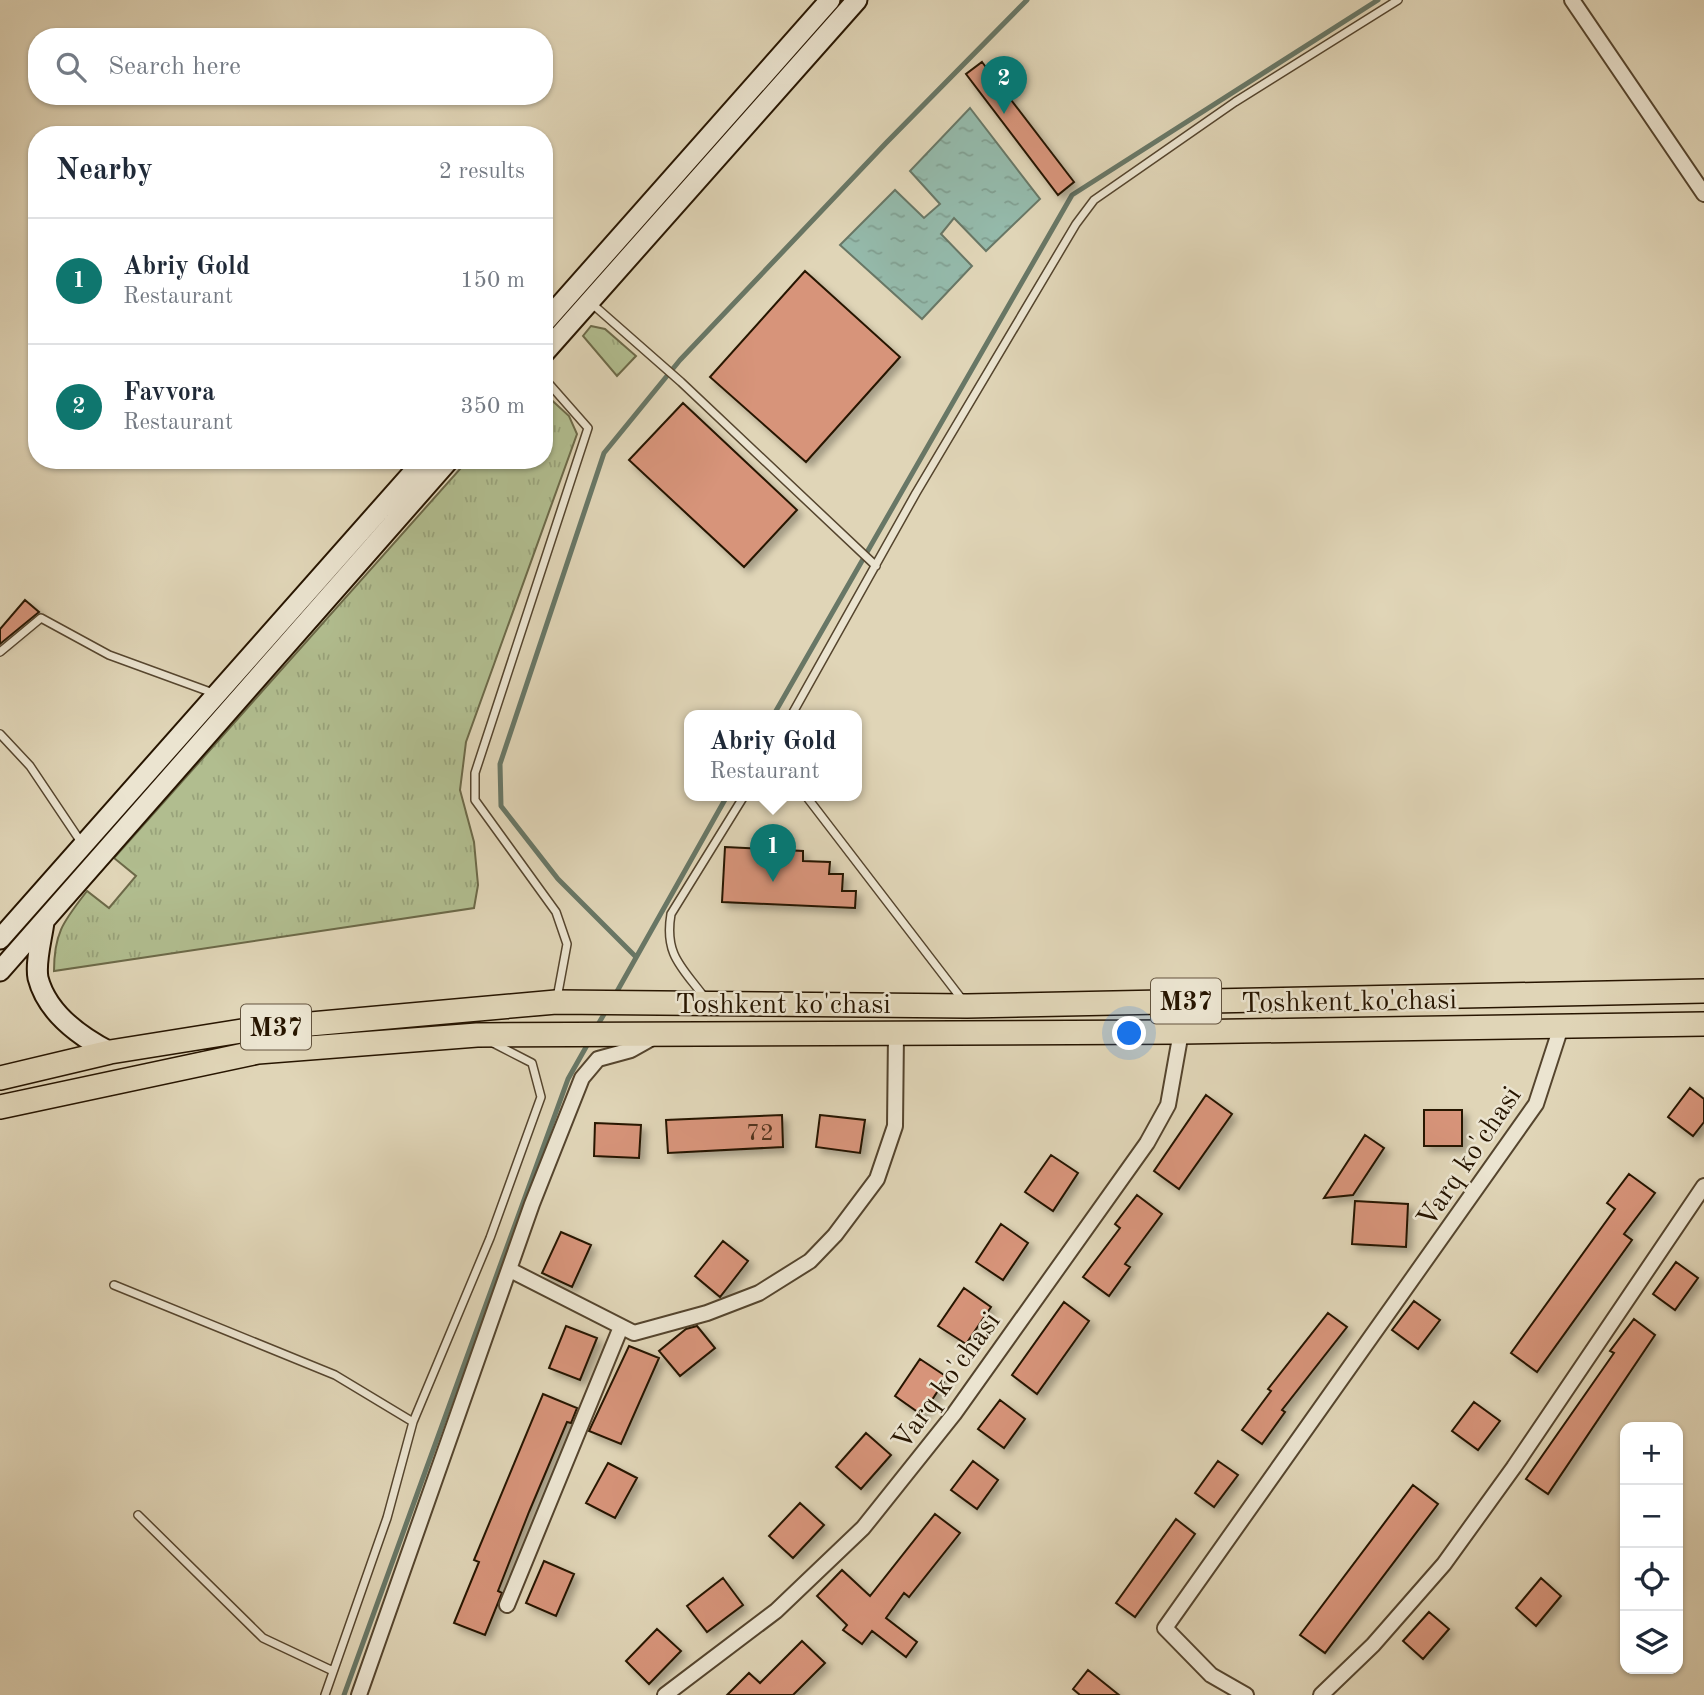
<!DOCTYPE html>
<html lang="en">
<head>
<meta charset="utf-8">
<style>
  :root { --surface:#fff; --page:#f6f6f7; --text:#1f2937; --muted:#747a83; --line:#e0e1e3; --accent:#0f766e }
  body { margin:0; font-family:"Old Standard TT",serif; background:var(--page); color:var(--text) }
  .controls { position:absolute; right:21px; bottom:21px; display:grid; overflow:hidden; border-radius:14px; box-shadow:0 2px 5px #0004 }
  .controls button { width:63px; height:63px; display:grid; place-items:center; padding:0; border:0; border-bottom:2px solid var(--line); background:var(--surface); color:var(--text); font:35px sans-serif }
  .you { position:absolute; left:1130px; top:1034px; width:24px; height:24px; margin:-18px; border:5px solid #fff; border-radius:50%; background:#1a73e8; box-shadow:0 0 0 10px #1a73e833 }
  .badge { display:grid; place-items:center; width:46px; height:46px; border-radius:50%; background:var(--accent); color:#fff; font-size:23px; font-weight:700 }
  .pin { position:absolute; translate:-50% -58px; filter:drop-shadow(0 2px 4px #0008) }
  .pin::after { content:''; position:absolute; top:37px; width:24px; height:21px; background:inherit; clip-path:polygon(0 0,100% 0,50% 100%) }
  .popup { position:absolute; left:684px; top:710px; width:178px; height:91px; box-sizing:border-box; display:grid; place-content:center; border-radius:14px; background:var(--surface); filter:drop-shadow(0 2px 5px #0005); font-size:23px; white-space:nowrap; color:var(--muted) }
  .popup b { font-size:26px; color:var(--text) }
  .popup::after { content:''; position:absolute; left:50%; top:100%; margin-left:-14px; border:14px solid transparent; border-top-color:var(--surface) }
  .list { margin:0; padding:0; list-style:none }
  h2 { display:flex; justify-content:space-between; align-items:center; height:91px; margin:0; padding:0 28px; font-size:30px }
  h2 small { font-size:23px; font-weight:400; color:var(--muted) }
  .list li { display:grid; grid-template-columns:46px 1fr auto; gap:21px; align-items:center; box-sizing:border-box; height:126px; padding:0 28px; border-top:2px solid var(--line) }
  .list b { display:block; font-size:26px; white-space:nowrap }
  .list p { margin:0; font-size:23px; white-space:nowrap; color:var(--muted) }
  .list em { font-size:23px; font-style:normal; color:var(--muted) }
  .icon { flex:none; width:38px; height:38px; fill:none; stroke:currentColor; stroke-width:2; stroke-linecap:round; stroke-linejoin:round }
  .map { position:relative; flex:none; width:1704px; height:1695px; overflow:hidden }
  .search { position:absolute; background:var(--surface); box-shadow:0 2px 5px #0004; left:28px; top:28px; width:525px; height:77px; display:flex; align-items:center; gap:18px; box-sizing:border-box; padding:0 24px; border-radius:28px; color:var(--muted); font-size:26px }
  .panel { position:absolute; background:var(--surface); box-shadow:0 2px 5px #0004; left:28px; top:126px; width:525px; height:343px; border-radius:28px }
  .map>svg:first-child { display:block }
  .grass { fill:url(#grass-tufts); stroke:#6c6948; stroke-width:2 }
  .water { fill:url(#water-ripples); stroke:#687766; stroke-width:2 }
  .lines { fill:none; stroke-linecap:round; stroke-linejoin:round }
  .stream { stroke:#687766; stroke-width:5 }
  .building { fill:#d7947a; stroke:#271500; stroke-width:2; filter:url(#shadow) }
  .service-casing { stroke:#55452e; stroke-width:10 }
  .minor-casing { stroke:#55452e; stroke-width:18 }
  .secondary-casing { stroke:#271500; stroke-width:23 }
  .trunk-casing { stroke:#271500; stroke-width:26 }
  .service { stroke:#ebe4d0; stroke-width:7 }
  .minor { stroke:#ebe4d0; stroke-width:14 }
  .secondary { stroke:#ebe4d0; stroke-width:19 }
  .trunk { stroke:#e0d5b7; stroke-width:23 }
  .labels { text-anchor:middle; stroke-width:5; stroke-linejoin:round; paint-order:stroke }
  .number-label { font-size:24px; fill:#53351e }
  .shield { fill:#ebe4d0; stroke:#62533e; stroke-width:2 }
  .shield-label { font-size:26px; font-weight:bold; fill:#271500 }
  .street-label { font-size:28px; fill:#271500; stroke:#ebe4d0 }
</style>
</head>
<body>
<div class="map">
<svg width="1704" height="1695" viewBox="0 0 1704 1695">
  <defs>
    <pattern id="grass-tufts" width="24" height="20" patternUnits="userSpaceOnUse" patternTransform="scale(1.75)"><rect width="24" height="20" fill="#b1bd8f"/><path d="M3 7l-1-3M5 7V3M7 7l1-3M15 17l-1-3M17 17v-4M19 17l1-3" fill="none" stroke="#98a27a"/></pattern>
    <pattern id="water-ripples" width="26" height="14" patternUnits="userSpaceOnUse" patternTransform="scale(1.75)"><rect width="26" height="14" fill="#94b9aa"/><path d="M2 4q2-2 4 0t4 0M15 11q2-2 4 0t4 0" fill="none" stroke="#809e90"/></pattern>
    <filter id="shadow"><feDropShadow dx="5" dy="5" stdDeviation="3.5" flood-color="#0004"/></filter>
  </defs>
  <rect width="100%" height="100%" fill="#e0d5b7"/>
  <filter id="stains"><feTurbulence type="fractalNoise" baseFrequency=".00286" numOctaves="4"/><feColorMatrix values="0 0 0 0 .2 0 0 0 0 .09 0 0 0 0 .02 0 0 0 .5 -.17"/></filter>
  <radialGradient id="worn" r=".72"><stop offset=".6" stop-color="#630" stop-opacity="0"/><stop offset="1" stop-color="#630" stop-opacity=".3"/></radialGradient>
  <path class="grass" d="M591,326L605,329L636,356L617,376L583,336Z
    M544,393L569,416L577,434L466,742L460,790L474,842L478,885L474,908L54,971C54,932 64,921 87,891L109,908L136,876L114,858L468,460H544Z"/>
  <path class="water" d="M970,108L1040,199L986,251L954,218L941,234L972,266L922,319L840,245L895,190L924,218L940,204L910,171Z"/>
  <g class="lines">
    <path class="stream" d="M773,716L1072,195L1378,0
      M636,957L558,879L501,806L500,764L604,453L680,360L886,143L1027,0
      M615,995L727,796
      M596,1028L607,1009
      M344,1695L568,1079L590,1040"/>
  </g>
  <path class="building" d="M982,62L1074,182L1058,195L966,74Z
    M805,271L900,357L806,462L710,377Z
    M683,403L797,510L744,567L629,460Z
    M25,600L39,612L0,644V629Z
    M725,847L803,851V861L830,862L829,874H843L842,891H856L855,908L722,902Z
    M1690,1088L1704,1099V1122L1693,1136L1668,1117Z
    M1206,1095L1232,1114L1179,1189L1154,1171Z
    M1424,1110H1462V1146H1424Z
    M782,1115L783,1147L668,1153L666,1120Z
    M820,1115L865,1120L860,1153L816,1147Z
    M595,1123L641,1125L639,1158L594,1156Z
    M1365,1135L1384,1148L1353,1195L1324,1198Z
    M1051,1155L1078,1173L1053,1211L1025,1192Z
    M1629,1174L1655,1193L1624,1234L1632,1240L1537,1372L1511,1353L1615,1209L1607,1203Z
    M1137,1195L1162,1214L1125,1264L1130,1267L1109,1296L1083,1277L1120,1228L1115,1224Z
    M1355,1201L1408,1204L1406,1247L1352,1244Z
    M1001,1224L1028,1243L1003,1280L976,1262Z
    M561,1232L591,1245L572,1287L542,1273Z
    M723,1241L748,1261L720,1297L695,1276Z
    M1676,1262L1698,1278L1675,1310L1653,1294Z
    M964,1288L991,1307L966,1344L938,1326Z
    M1414,1301L1440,1320L1418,1349L1392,1330Z
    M1064,1302L1089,1321L1037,1394L1012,1375Z
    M1328,1313L1347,1327L1282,1410L1285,1412L1262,1444L1242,1430L1271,1391L1268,1389Z
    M1634,1319L1655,1335L1548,1494L1526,1479L1614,1353L1610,1351Z
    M566,1326L597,1338L580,1380L549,1368Z
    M697,1326L715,1348L680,1376L659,1351L686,1329Z
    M629,1346L659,1358L621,1444L589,1431Z
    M920,1359L947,1377L922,1415L895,1396Z
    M543,1394L577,1408L571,1423L567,1422L529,1512L498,1591L502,1593L485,1635L454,1623L479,1562L474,1560Z
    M1000,1400L1025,1419L1004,1448L978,1429Z
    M1474,1402L1500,1421L1478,1450L1452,1431Z
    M866,1433L891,1455L861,1489L836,1467Z
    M973,1461L998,1480L977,1509L951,1490Z
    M1218,1461L1238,1475L1214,1507L1195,1493Z
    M608,1463L637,1478L615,1518L586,1503Z
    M1413,1485L1438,1504L1325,1653L1300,1635Z
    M800,1503L824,1525L793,1558L769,1536Z
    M935,1514L960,1533L909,1597L904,1593L886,1618L917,1642L906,1657L872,1631L862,1644L843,1630L847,1625L817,1596L842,1570L870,1596Z
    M1176,1519L1195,1534L1135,1617L1116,1603Z
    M544,1561L574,1574L556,1616L526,1603Z
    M723,1578L743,1605L707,1632L687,1606Z
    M1541,1578L1561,1596L1536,1626L1516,1608Z
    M1429,1612L1449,1629L1423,1659L1403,1641Z
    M657,1629L681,1651L649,1684L626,1661Z
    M802,1641L825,1663L793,1695H727L749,1673L760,1683Z
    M1088,1670L1119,1695H1080L1073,1689Z"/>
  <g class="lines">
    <g class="service-casing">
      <path id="service" d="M590,302L681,382L876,566
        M544,378L588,428L475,773V800L556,912L567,944L557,998
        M0,652L41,618L109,655L213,693
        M791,716L916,493L1076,224L1094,200L1235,102L1398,0
        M0,734L30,766L81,842
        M806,796L964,1002
        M705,998C682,967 664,955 671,914L744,796
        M114,1285L335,1375L413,1422
        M138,1515L263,1638L333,1671
        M325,1695L387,1518L413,1422L490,1238L541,1097L532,1063L493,1043"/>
    </g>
    <g class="minor-casing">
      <path id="minor" d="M1572,0L1704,194
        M510,1270L634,1333L707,1313L759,1293L810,1261L835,1235L877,1179L895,1126L896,1033
        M507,1605L621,1327
        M359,1695L532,1204L582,1078L598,1059L631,1050L656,1036
        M665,1695L776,1611L863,1528L954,1414L1147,1143L1168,1105L1181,1032
        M1246,1695L1211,1675L1165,1628L1536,1104L1561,1027
        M1321,1695L1373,1645L1444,1564L1514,1467L1704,1186"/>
    </g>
    <g class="secondary-casing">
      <path id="secondary" d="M544,323L830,0
        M544,353L857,0
        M44,922C42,938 35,962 38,978C47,1013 81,1037 110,1052
        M0,939L424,460
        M0,971L449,460"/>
    </g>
    <g class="trunk-casing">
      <path id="trunk" d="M0,1078L110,1052L254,1029L556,1002L967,1006L1704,991
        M0,1107L258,1052L477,1035L1181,1032L1704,1024"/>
    </g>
    <use href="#service" class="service"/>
    <use href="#minor" class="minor"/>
    <use href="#secondary" class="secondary"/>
    <use href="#trunk" class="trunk"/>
  </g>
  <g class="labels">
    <g class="number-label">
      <text x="760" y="1140">72</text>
    </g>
    <g class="shield">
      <rect x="1151" y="978.5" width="70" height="45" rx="5"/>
      <rect x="241" y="1004.5" width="70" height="45" rx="5"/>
    </g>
    <g class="shield-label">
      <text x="1186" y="1010">M37</text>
      <text x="276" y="1036">M37</text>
    </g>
    <g class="street-label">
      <text transform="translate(1349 1000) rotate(-1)" y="10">Toshkent ko'chasi</text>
      <text x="783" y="1013">Toshkent ko'chasi</text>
      <text transform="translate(1468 1156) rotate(-56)" y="10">Varq ko'chasi</text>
      <text transform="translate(945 1380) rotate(-54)" y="10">Varq ko'chasi</text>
    </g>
  </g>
  <rect width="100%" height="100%" filter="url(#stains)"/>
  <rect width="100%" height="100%" fill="url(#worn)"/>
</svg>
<div class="controls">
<button>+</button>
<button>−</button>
<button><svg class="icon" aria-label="locate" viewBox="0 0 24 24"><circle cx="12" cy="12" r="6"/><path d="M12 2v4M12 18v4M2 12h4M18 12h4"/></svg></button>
<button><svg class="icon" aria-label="layers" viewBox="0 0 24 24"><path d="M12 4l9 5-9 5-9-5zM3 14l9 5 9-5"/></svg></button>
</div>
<div class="you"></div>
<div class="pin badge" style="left:773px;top:882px">1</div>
<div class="popup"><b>Abriy Gold</b>Restaurant</div>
<div class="pin badge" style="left:1004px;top:114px">2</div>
<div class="search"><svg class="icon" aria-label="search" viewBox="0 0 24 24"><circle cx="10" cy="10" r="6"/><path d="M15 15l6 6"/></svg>Search here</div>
<section class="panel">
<h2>Nearby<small>2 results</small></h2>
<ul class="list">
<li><span class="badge">1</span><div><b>Abriy Gold</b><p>Restaurant</p></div><em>150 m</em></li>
<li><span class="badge">2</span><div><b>Favvora</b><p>Restaurant</p></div><em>350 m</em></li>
</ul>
</section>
</div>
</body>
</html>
